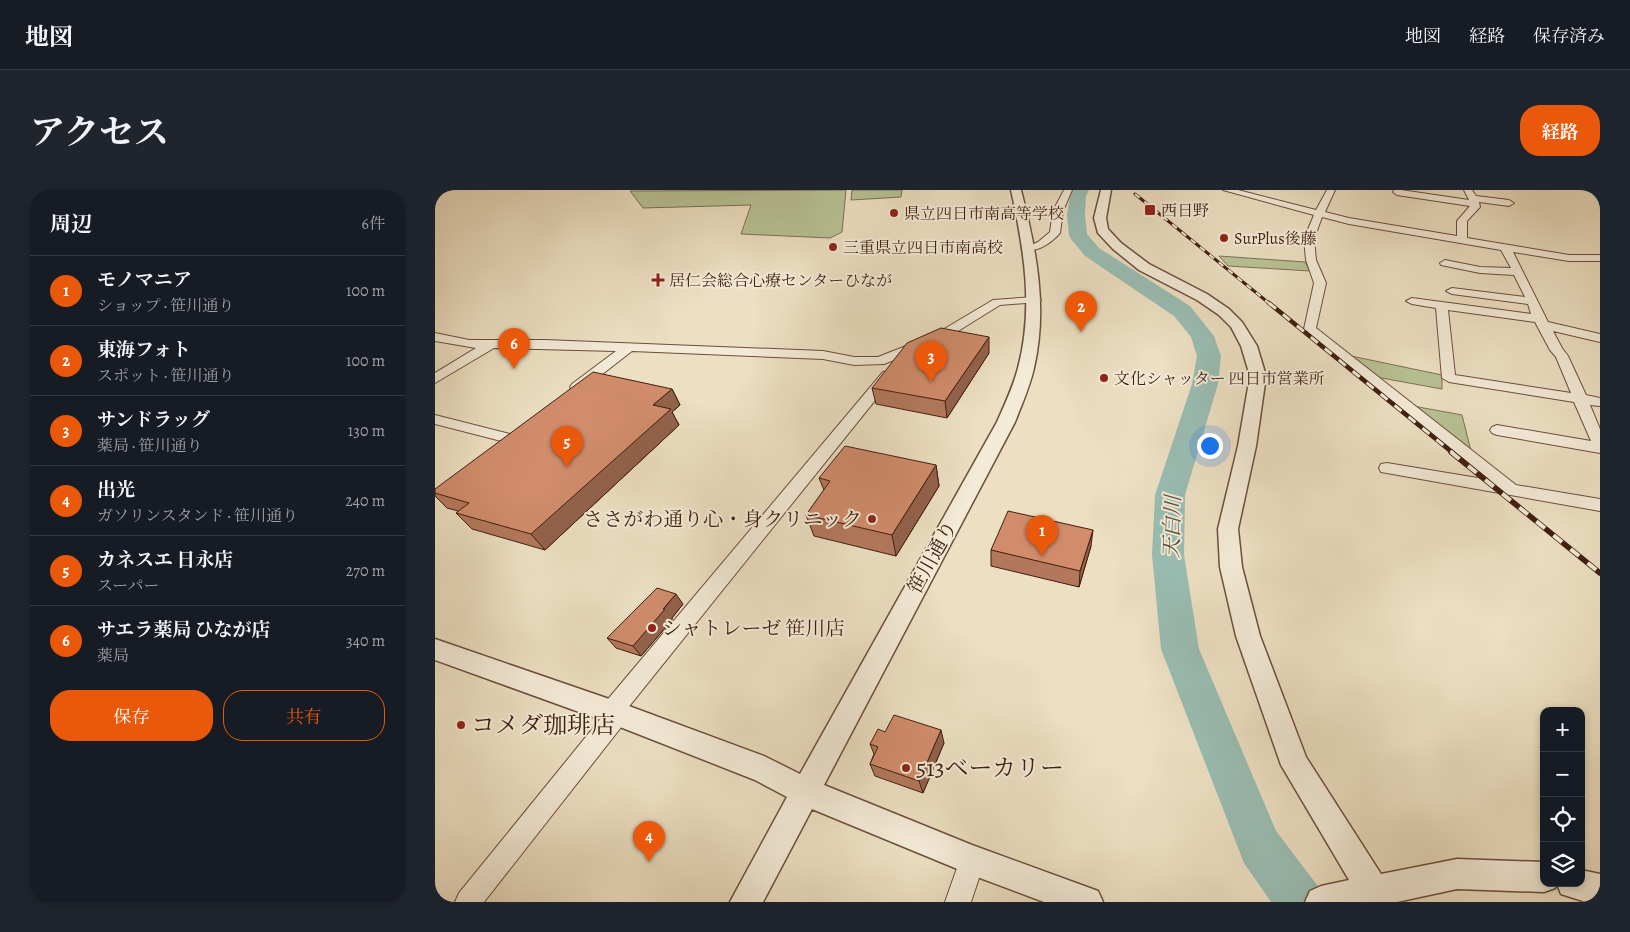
<!DOCTYPE html>
<html lang="ja">
<head>
<meta charset="utf-8">
<style>
  :root { --surface:#171b24; --page:#20242c; --text:#f1f3f6; --muted:#9ea1a6; --line:#363941; --accent:#ea580c }
  body { margin:0; font-family:Alegreya,"Noto Serif JP",serif; background:var(--page); color:var(--text) }
  .controls { position:absolute; right:15px; bottom:15px; display:grid; overflow:hidden; border-radius:10px; box-shadow:0 2px 8px #0003 }
  .controls button { width:45px; height:45px; display:grid; place-items:center; padding:0; border:0; border-bottom:1px solid var(--line); background:var(--surface); color:var(--text); font:25px sans-serif }
  .you { position:absolute; left:774px; top:255px; width:18px; height:18px; margin:-12px; border:4px solid #fff; border-radius:50%; background:#1a73e8; box-shadow:0 0 0 8px #1a73e833 }
  .badge { display:grid; place-items:center; width:32px; height:32px; border-radius:50%; background:var(--accent); color:#fff; font-size:16px; font-weight:700 }
  .pin { position:absolute; translate:-50% -41px; filter:drop-shadow(0 1px 2px #0008) }
  .pin::after { content:''; position:absolute; top:26px; width:18px; height:15px; background:inherit; clip-path:polygon(0 0,100% 0,50% 100%) }
  .list { margin:0; padding:0; list-style:none }
  h2 { display:flex; justify-content:space-between; align-items:center; height:65px; margin:0; padding:0 20px; font-size:21px }
  h2 small { font-size:16px; font-weight:400; color:var(--muted) }
  .list li { display:grid; grid-template-columns:32px 1fr auto; gap:15px; align-items:center; box-sizing:border-box; height:70px; padding:0 20px; border-top:1px solid var(--line) }
  .list b { display:block; font-size:19px; white-space:nowrap }
  .list p { margin:0; font-size:16px; white-space:nowrap; color:var(--muted) }
  .list em { font-size:16px; font-style:normal; color:var(--muted) }
  .actions { display:flex; gap:10px; padding:15px 20px }
  .actions a { flex:1; padding:11px 0; border:1px solid var(--accent); border-radius:20px; text-align:center; font-size:18px; color:var(--accent) }
  .actions .main { background:var(--accent); color:#fff }
  .icon { flex:none; width:28px; height:28px; fill:none; stroke:currentColor; stroke-width:2; stroke-linecap:round; stroke-linejoin:round }
  .map { position:relative; flex:none; width:1165px; height:712px; overflow:hidden; border-radius:20px }
  header { display:flex; align-items:center; gap:30px; box-sizing:border-box; height:70px; padding:0 25px; background:var(--surface); border-bottom:1px solid var(--line) }
  header strong { font-size:24px }
  nav { display:flex; gap:28px; margin-inline-start:auto; font-size:18px }
  .intro { display:flex; align-items:center; justify-content:space-between; box-sizing:border-box; height:120px; padding:0 30px }
  h1 { margin:0; font-size:35px }
  .button { padding:12px 22px; border-radius:20px; background:var(--accent); color:#fff; font-size:18px; font-weight:700 }
  main { display:flex; gap:30px; padding:0 30px }
  aside { flex:1; background:var(--surface); border-radius:20px; box-shadow:0 2px 8px #0003 }
  .map>svg:first-child { display:block }
  .green { fill:#b7c294; stroke:#7c7052 }
  .lines { fill:none; stroke-linecap:round; stroke-linejoin:round }
  .river { fill:#99bdb3; fill-rule:evenodd }
  .minor-casing { stroke:#6c4e3c; stroke-width:2 }
  .tertiary-casing { stroke:#6c4e3c; stroke-width:3 }
  .minor { fill:#f3ead7; fill-rule:evenodd }
  .tertiary { fill:#f3ead7; fill-rule:evenodd }
  .rail-far2-casing { stroke:#411e10; stroke-width:3 }
  .rail-far1-casing { stroke:#411e10; stroke-width:4.5 }
  .rail-casing { stroke:#411e10; stroke-width:5.5 }
  .rail-far2 { stroke:#f3ead7; stroke-width:2; stroke-dasharray:6; stroke-linecap:butt }
  .rail-far1 { stroke:#f3ead7; stroke-width:3; stroke-dasharray:9; stroke-linecap:butt }
  .rail { stroke:#f3ead7; stroke-width:4; stroke-dasharray:11; stroke-linecap:butt }
  .wall { fill:#b3785c; stroke:#411e10 }
  .shaded-wall { fill:#92624b; stroke:#411e10 }
  .building { fill:#d08c6b; stroke:#411e10 }
  .poi-dot { fill:#8f2418; stroke:#f3ead7; stroke-width:2 }
  .labels { text-anchor:middle; stroke-width:4; stroke-linejoin:round; paint-order:stroke }
  .far-poi-label { font-size:16px; fill:#411e10; stroke:#f3ead7; text-anchor:start }
  .poi-label { font-size:20px; fill:#411e10; stroke:#f3ead7; text-anchor:end }
  .street-label { font-size:20px; fill:#411e10; stroke:#f3ead7 }
  .water-label { font-size:21px; font-style:italic; fill:#5b4e41; stroke:#f3ead7 }
  .near-poi-label { font-size:24px; fill:#411e10; stroke:#f3ead7; text-anchor:start }
</style>
</head>
<body>
<header>
<strong>地図</strong>
<nav><a>地図</a><a>経路</a><a>保存済み</a></nav>
</header>
<div class="intro"><h1>アクセス</h1><a class="button">経路</a></div>
<main>
<aside>
<h2>周辺<small>6件</small></h2>
<ul class="list">
<li><span class="badge">1</span><div><b>モノマニア</b><p>ショップ · 笹川通り</p></div><em>100 m</em></li>
<li><span class="badge">2</span><div><b>東海フォト</b><p>スポット · 笹川通り</p></div><em>100 m</em></li>
<li><span class="badge">3</span><div><b>サンドラッグ</b><p>薬局 · 笹川通り</p></div><em>130 m</em></li>
<li><span class="badge">4</span><div><b>出光</b><p>ガソリンスタンド · 笹川通り</p></div><em>240 m</em></li>
<li><span class="badge">5</span><div><b>カネスエ 日永店</b><p>スーパー</p></div><em>270 m</em></li>
<li><span class="badge">6</span><div><b>サエラ薬局 ひなが店</b><p>薬局</p></div><em>340 m</em></li>
</ul>
<div class="actions"><a class="main">保存</a><a>共有</a></div>
</aside>
<div class="map">
<svg width="1165" height="712" viewBox="0 0 1165 712">
  <rect width="100%" height="100%" fill="#ecdfc2"/>
  <filter id="stains"><feTurbulence type="fractalNoise" baseFrequency=".004" numOctaves="4"/><feColorMatrix values="0 0 0 0 .2 0 0 0 0 .09 0 0 0 0 .02 0 0 0 .5 -.17"/></filter>
  <radialGradient id="worn" r=".72"><stop offset=".6" stop-color="#630" stop-opacity="0"/><stop offset="1" stop-color="#630" stop-opacity=".3"/></radialGradient>
  <path class="green" d="M411,0L407,42L395,48L306,44L316,15L208,18L195,1Z
    M417,0H467L466,7L416,10Z
    M784,66L870,72L875,81L793,76Z
    M916,166L1007,185V199L941,187Z
    M978,216L1027,225L1036,261Z"/>
  <g class="lines">
    <path class="river" d="M638,0H654L651,6L650,25L652,44L664,58L755,116L779,146L786,166L783,194L750,305L749,365L764,459L841,641L882,695L889,712H836L809,673L726,459L717,365L720,305L757,194L762,166L756,147L739,126L650,66L636,49L634,45L632,25L635,6Z"/>
    <g class="minor-casing">
      <path id="minor" d="M629,0H637L628,21L625,43C617,52 604,62 591,60L590,58L603,52L615,42L618,21Z
        M788,0H803L881,20L892,0H900L890,22L914,28L1022,46V31L1035,16L962,5L958,2L959,0H966L1034,10L1029,0H1037L1041,6L1074,10L1079,13L1074,16L1044,12L1045,17L1032,31V48L1134,65H1165V71H1134L1078,62L1113,132L1165,144V152L1118,141L1127,158L1133,166L1151,205L1165,208V216L1155,215L1165,239V263L1062,245L1057,243L1055,240L1057,237L1062,235L1156,251L1139,212L1014,192L1007,188L1001,118L977,114L971,111L977,108L1096,124L1093,114L1017,104L1011,101L1017,98L1090,107L1079,85L1045,83L1006,75L1005,73L1010,70L1045,77L1076,78L1066,60L914,34L887,27L879,49L881,70L891,93L881,138L1081,295L1165,309V321L946,282L944,278L946,274L952,273L1055,290L869,139L879,93L871,70L869,49L879,25ZM1013,120L1100,132L1115,160L1121,167L1136,203L1020,185Z
        M1160,0H1165V4Z
        M600,107L606,110L604,112L565,115L507,151L449,174L419,175L388,169L197,161L147,200H137L135,197L137,194L181,161L59,158L0,193V183L41,158L0,151V143L34,150H110L388,161L419,167H443L499,145L558,110Z
        M453,181L460,185L458,188L192,519L194,524L191,531L49,712H20L24,703L167,527L165,522L168,515L448,182Z
        M0,225L79,245L81,248L79,251L74,253L0,234Z
        M537,657L546,661L550,670L536,712H510L528,661Z"/>
    </g>
    <g class="tertiary-casing">
      <path id="tertiary" d="M576,0H586C601,59 613,117 599,178C595,196 587,214 580,232L389,595L537,655L663,701L668,712H609L537,685L377,619L328,712H295L352,607L320,590L180,535L0,470V449L183,512L329,566L365,584L562,232C570,214 578,197 583,178C599,118 589,59 576,0Z
        M666,0H676L671,28L673,39L686,53L714,74L772,104L794,119L807,132L822,156L831,186L821,256L803,339L807,377L825,446L871,567L946,684L1022,669L1109,672V693H1146V680L1165,684V712H1151L1126,704L1122,694L1120,698L1109,702L1022,699L962,712H870L875,701L886,696L914,690L846,575L801,446L785,377L783,339L803,256L815,186L806,156L796,137L784,125L762,110L704,80L678,59L663,43L659,28Z"/>
    </g>
    <use href="#minor" class="minor"/>
    <use href="#tertiary" class="tertiary"/>
    <g class="rail-far2-casing">
      <path id="rail-far2" d="M700,4L835,114"/>
    </g>
    <g class="rail-far1-casing">
      <path id="rail-far1" d="M834,113L1018,263"/>
    </g>
    <g class="rail-casing">
      <path id="rail" d="M1016,262L1165,383"/>
    </g>
    <use href="#rail-far2" class="rail-far2"/>
    <use href="#rail-far1" class="rail-far1"/>
    <use href="#rail" class="rail"/>
  </g>
  <path class="wall" d="M554,163L512,228L441,214L437,198Z
    M237,199L245,215L237,222L244,235L110,360L37,339L21,323L23,321L12,318L0,306V299Z
    M501,275L504,296L461,366L379,346L371,325L389,300L384,288Z
    M656,356L644,397L556,376V360Z
    M248,414L237,428V430L206,466L181,458L172,448Z
    M450,542L509,553L488,603L440,586L435,574L439,564L435,554Z"/>
  <path class="shaded-wall" d="M554,147V163L512,228L510,211Z
    M237,199L245,215L237,222L244,235L110,360L96,344L218,215Z
    M501,275L504,296L461,366L457,345Z
    M658,340L656,356L644,397L645,381Z
    M241,404L248,414L237,428V430L206,466L198,456Z
    M506,540L509,553L488,603L484,591Z"/>
  <path class="building" d="M506,138L554,147L510,211L437,198L472,153Z
    M158,182L237,199L218,215L236,219L96,344L21,323L34,313L0,303V299Z
    M410,256L501,275L457,345L371,325L395,291L384,288Z
    M573,321L658,340L645,381L556,360Z
    M222,398L241,404L228,419H230L198,456L172,448Z
    M459,525L506,540L484,591L435,574L443,557L435,554L443,539L450,542Z"/>
  <g class="poi-dot">
    <rect x="709" y="14" width="12" height="12" rx="2.5"/>
    <circle cx="459" cy="23" r="5"/>
    <circle cx="789" cy="48" r="5"/>
    <circle cx="398" cy="57" r="5"/>
    <path d="M220.5 82.5h5v5h5v5h-5v5h-5v-5h-5v-5h5z"/>
    <circle cx="669" cy="188" r="5"/>
    <circle cx="437" cy="329" r="5"/>
    <circle cx="217" cy="438" r="5"/>
    <circle cx="26" cy="535" r="5"/>
    <circle cx="471" cy="578" r="5"/>
  </g>
  <g class="labels">
    <g class="far-poi-label">
      <text x="726" y="26">西日野</text>
      <text x="469" y="29">県立四日市南高等学校</text>
      <text x="799" y="54">SurPlus後藤</text>
      <text x="408" y="63">三重県立四日市南高校</text>
      <text x="234" y="96">居仁会総合心療センターひなが</text>
      <text x="679" y="194">文化シャッター 四日市営業所</text>
    </g>
    <g class="poi-label">
      <text x="427" y="336">ささがわ通り心・身クリニック</text>
      <text x="227" y="445" text-anchor="start">シャトレーゼ 笹川店</text>
    </g>
    <g class="street-label">
      <text transform="translate(497 367) rotate(-61)" y="7">笹川通り</text>
    </g>
    <g class="water-label">
      <text transform="translate(737 337) rotate(-88)" y="7">天白川</text>
    </g>
    <g class="near-poi-label">
      <text x="36" y="543">コメダ珈琲店</text>
      <text x="481" y="586">513ベーカリー</text>
    </g>
  </g>
  <rect width="100%" height="100%" filter="url(#stains)"/>
  <rect width="100%" height="100%" fill="url(#worn)"/>
</svg>
<div class="controls">
<button>+</button>
<button>−</button>
<button><svg class="icon" aria-label="locate" viewBox="0 0 24 24"><circle cx="12" cy="12" r="6"/><path d="M12 2v4M12 18v4M2 12h4M18 12h4"/></svg></button>
<button><svg class="icon" aria-label="layers" viewBox="0 0 24 24"><path d="M12 4l9 5-9 5-9-5zM3 14l9 5 9-5"/></svg></button>
</div>
<div class="you"></div>
<div class="pin badge" style="left:607px;top:366px">1</div>
<div class="pin badge" style="left:646px;top:142px">2</div>
<div class="pin badge" style="left:496px;top:192px">3</div>
<div class="pin badge" style="left:214px;top:672px">4</div>
<div class="pin badge" style="left:132px;top:277px">5</div>
<div class="pin badge" style="left:79px;top:179px">6</div>
</div>
</main>
</body>
</html>
